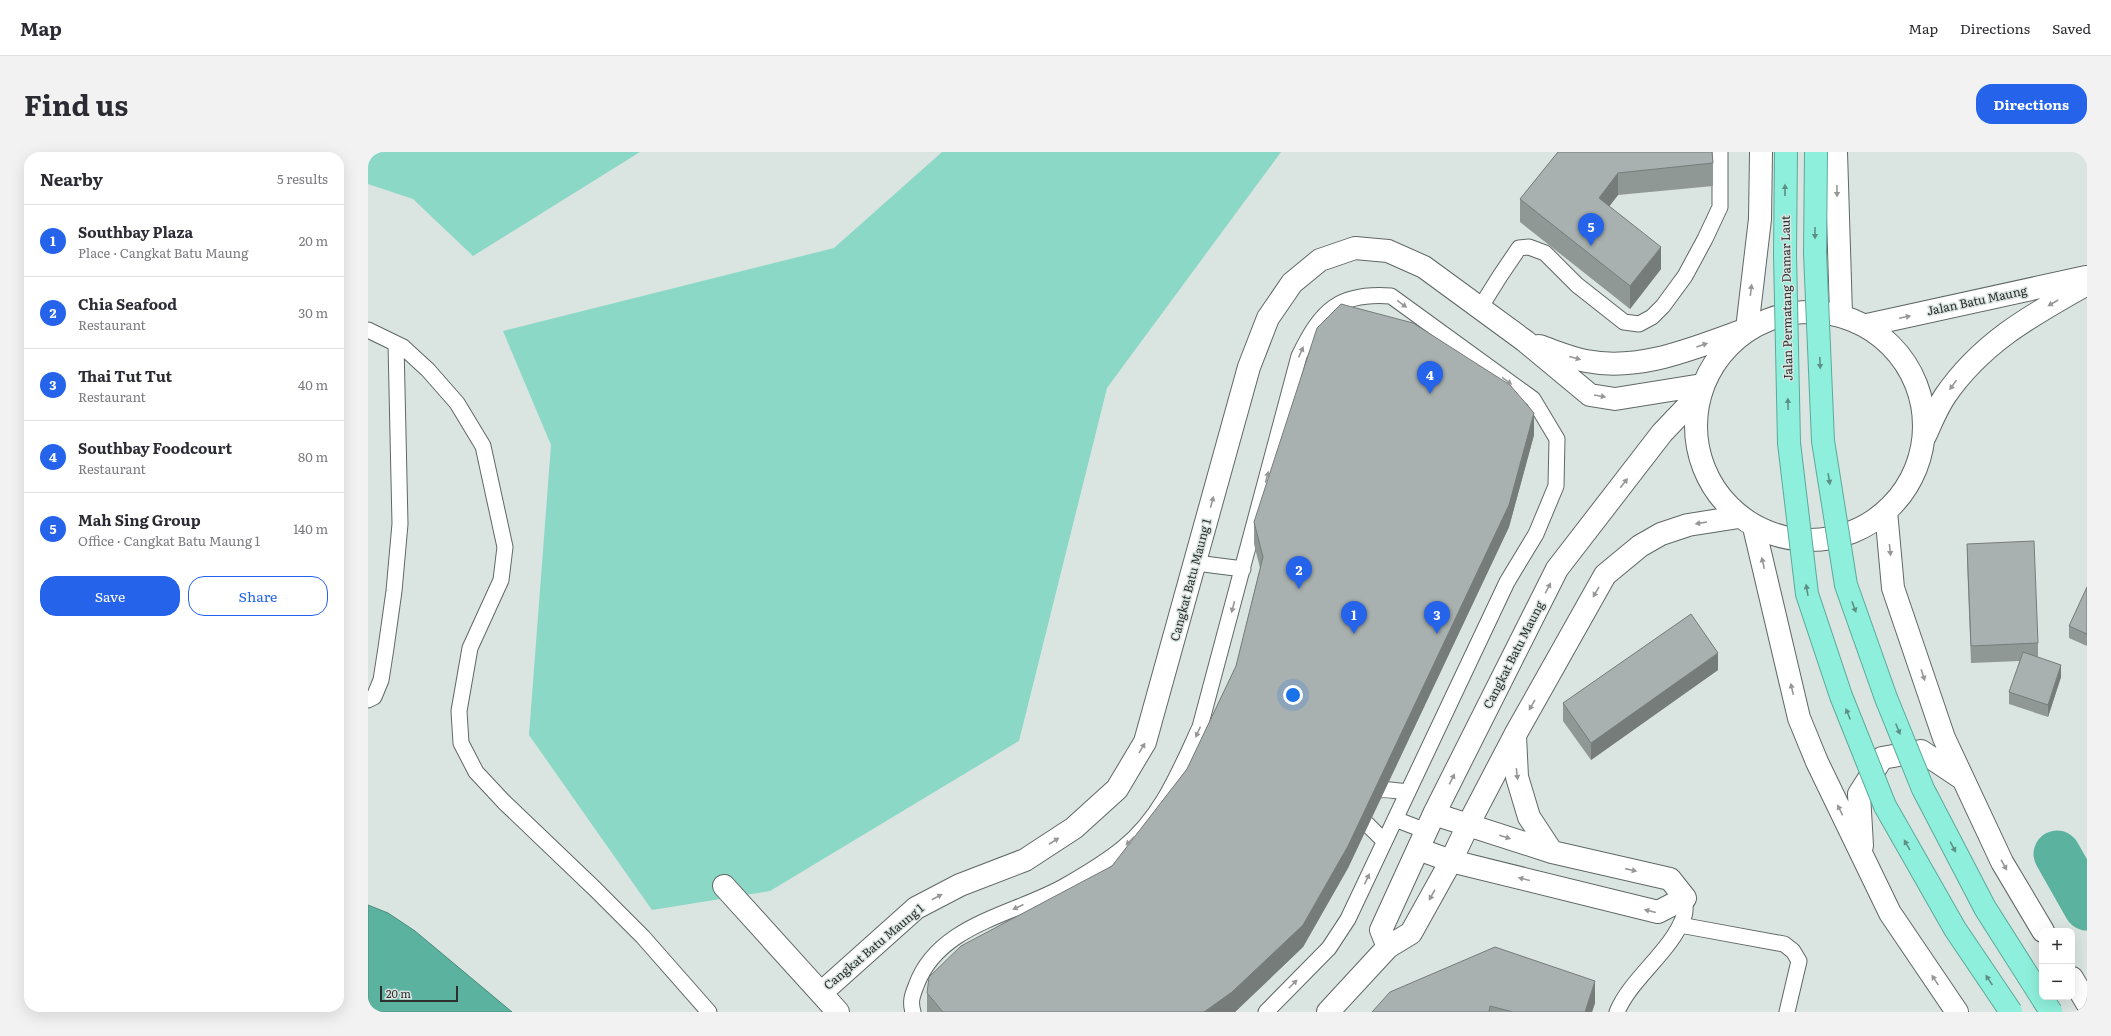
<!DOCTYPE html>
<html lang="en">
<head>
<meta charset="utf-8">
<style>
  :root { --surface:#fff; --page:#f2f2f3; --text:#2b2b33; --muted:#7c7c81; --line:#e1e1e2; --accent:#2563eb }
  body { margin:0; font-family:Literata,serif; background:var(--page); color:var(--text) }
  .controls { position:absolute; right:12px; bottom:12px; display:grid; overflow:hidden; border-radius:8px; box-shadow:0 4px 16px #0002 }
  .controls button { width:36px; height:36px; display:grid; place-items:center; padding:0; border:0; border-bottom:1px solid var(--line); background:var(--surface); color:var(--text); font:20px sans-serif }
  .scale { position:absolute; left:12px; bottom:10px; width:78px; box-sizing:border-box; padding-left:4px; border:2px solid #2c2f2e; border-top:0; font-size:11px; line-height:14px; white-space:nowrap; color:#2c2f2e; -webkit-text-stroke:3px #dae4e1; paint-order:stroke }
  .you { position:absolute; left:925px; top:543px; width:14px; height:14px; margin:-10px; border:3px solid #fff; border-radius:50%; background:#1a73e8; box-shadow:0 0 0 6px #1a73e833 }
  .badge { display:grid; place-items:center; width:26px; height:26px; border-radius:50%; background:var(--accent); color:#fff; font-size:13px; font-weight:700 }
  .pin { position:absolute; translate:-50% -33px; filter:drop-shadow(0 1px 2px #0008) }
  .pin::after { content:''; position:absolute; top:21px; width:14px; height:12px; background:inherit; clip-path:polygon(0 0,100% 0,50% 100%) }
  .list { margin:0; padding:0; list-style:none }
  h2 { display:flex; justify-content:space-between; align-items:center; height:52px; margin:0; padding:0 16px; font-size:17px }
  h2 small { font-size:13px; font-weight:400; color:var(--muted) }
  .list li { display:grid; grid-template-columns:26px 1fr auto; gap:12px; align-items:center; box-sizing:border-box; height:72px; padding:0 16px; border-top:1px solid var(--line) }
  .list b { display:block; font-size:15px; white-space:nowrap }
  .list p { margin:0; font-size:13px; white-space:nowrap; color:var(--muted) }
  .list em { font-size:13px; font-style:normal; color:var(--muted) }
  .actions { display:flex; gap:8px; padding:12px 16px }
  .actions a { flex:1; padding:9px 0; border:1px solid var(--accent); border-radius:16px; text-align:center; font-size:14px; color:var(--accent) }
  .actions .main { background:var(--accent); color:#fff }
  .map { position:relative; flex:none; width:1719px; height:860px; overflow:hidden; border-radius:16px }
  header { display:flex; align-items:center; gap:24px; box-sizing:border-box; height:56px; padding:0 20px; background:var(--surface); border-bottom:1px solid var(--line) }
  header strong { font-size:19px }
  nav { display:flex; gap:22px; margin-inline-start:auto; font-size:14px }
  .intro { display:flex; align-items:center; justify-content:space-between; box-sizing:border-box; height:96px; padding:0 24px }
  h1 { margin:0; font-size:28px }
  .button { padding:10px 18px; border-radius:16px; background:var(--accent); color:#fff; font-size:14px; font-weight:700 }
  main { display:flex; gap:24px; padding:0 24px }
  aside { flex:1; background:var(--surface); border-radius:16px; box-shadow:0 4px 16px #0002 }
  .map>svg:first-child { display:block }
  .green { fill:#8cd8c6 }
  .water { fill:#5ab29f; stroke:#4c8b7d }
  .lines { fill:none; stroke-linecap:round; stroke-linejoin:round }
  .river { stroke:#5ab29f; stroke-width:47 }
  .service-casing { stroke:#606866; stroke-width:17 }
  .minor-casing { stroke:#606866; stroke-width:24 }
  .tertiary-casing { stroke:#606866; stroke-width:24 }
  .secondary-casing { stroke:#606866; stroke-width:24 }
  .service { stroke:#fff; stroke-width:15 }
  .minor { stroke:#fff; stroke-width:22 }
  .tertiary { stroke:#fff; stroke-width:22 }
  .secondary { stroke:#fff; stroke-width:22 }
  .trunk-bridge-casing { stroke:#5aaa99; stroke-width:24; stroke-linecap:butt }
  .trunk-bridge { stroke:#8ef0dc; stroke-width:22 }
  .wall { fill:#909896 }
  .shaded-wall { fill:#767c7a }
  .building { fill:#a8b1af; stroke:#767c7a }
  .oneway { fill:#5d9085 }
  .oneway2 { fill:#969796 }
  .labels { text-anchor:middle; stroke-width:3; stroke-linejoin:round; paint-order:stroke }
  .street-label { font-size:12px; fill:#2c2f2e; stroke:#dae4e1 }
</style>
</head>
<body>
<header>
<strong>Map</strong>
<nav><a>Map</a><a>Directions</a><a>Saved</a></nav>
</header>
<div class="intro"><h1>Find us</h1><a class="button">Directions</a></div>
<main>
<aside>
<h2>Nearby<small>5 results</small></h2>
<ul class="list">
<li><span class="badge">1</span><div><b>Southbay Plaza</b><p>Place · Cangkat Batu Maung</p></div><em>20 m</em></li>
<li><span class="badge">2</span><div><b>Chia Seafood</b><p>Restaurant</p></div><em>30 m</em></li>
<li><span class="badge">3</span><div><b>Thai Tut Tut</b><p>Restaurant</p></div><em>40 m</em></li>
<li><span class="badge">4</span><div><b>Southbay Foodcourt</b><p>Restaurant</p></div><em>80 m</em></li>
<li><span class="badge">5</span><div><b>Mah Sing Group</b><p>Office · Cangkat Batu Maung 1</p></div><em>140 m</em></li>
</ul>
<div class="actions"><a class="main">Save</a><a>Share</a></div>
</aside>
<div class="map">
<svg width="1719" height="860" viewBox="0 0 1719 860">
  <rect width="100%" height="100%" fill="#dae4e1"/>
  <path class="green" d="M0,0H272L105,104L45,47L0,32Z
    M574,0H913L739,236L651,589L402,739L284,758L161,583L183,293L135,179L466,96Z"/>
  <path class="water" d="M0,753L20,761L47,779L144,860H0Z"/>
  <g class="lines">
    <path class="river" d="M1689,702L1719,755"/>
    <g class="service-casing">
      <path id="service" d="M1112,156L1132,124L1151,96L1161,95L1177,101L1209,133L1256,170L1271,172L1284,165L1295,154L1317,124L1337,87L1352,55V0
        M0,178L35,195L60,218L89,251L115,294L137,395L133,428L102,496L91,559L93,591L108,620L136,650L227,737L275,785L341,860
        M828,411L875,417
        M0,548L6,545L13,528L18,496L26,439L32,372L28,192
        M1027,667L1058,679
        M1016,689L996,669L994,663C1008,631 1006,637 1040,640
        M1312,773L1416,792L1425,799L1431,809L1419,860
        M545,860C542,850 544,844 548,834C570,772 646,763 697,734C716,723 738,710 755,696C794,665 812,618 832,575L931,204C953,159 970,140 1023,144L1165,247L1189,287L1188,334L1168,382L1139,430L980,767L961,796L898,860
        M1249,860C1263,826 1304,799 1316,764C1318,759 1317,752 1317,746"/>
    </g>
    <g class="minor-casing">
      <path id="minor" d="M1171,194C1186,199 1202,206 1218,209C1273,220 1328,195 1379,177
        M1147,584L1149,625L1161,665L1184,700
        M1050,697L1083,709L1290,760L1317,746L1302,727L1184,700L1066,662
        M356,734L470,860
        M1020,795L1013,778L1066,662L1189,417L1294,281L1333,240
        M453,841L548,756L592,733L657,708L706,676L749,637L777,590L881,215L900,166L924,131L952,108L987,96L1020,99L1056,115L1157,189L1222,243L1247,247L1334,233
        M960,860L1020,795L1043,781L1083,709L1100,673L1147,583L1237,423L1272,394L1293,382L1320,373L1371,365"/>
    </g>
    <g class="tertiary-casing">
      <path id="tertiary" d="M1499,173L1718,125
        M1557,284C1563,271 1569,256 1577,244C1614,190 1664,163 1719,132"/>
    </g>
    <g class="secondary-casing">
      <path id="secondary" d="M1468,0L1473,162
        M1328 274a114 114 0 1 1 228 0a114 114 0 1 1-228 0Z
        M1379,177L1392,67L1393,0
        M1518,359L1525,436L1576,586L1634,710L1675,779
        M1386,375L1431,566L1449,610L1522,761L1589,860
        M1494,694L1491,642L1514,606L1553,599L1595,627
        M1704,826L1719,851"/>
    </g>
    <use href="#service" class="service"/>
    <use href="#minor" class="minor"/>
    <use href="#tertiary" class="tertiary"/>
    <use href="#secondary" class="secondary"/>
    <g class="trunk-bridge-casing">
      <path id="trunk-bridge" d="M1418,0L1417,102L1421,291L1439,442L1473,544L1517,654L1587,777L1643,860
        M1448,0L1447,101L1455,289L1478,433L1518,546L1555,637L1617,756L1683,860"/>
    </g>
    <use href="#trunk-bridge" class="trunk-bridge"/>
  </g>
  <path class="wall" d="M1190,0L1345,11V34L1250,43L1241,54L1293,117L1262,157L1152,70V47Z
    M1166,283L1141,375L980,716L935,795L867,860H559V841L744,714L819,617L868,514L892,416L886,392V370Z
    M1599,392L1670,491V506L1693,525L1680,565L1641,552V540L1652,509L1603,511L1599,409Z
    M1719,435V494L1701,486V474Z
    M1350,518L1223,608L1195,569V551Z
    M1127,795L1227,851L1224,860H1004Z"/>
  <path class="shaded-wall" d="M1250,21V43L1231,68V46Z
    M1293,95V117L1262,157V134Z
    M1166,261V283L1141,375L980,716L935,795L867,860H836Z
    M1350,501V518L1223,608V591Z
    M1693,513V525L1680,565V553Z
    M1227,829V851L1224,860H1217Z"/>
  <path class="building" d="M1190,0H1344L1345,11L1250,21L1231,46L1293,95L1262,134L1152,47Z
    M973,152L1045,171L1142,233L1166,261L1141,353L980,694L935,773L864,840L836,860H575L559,841L561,825L593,794L744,714L819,617L868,514L895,405L886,370L949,176Z
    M1666,389L1670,491L1603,494L1599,392Z
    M1719,435V482L1701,474Z
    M1323,462L1350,501L1223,591L1195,551Z
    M1655,500L1693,513L1680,553L1641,540Z
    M1127,795L1227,829L1217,860H1145L1122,854L1121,860H1004L1022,840Z"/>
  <defs><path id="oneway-solid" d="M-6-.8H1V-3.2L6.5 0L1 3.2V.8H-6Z"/></defs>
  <g class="oneway">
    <use href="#oneway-solid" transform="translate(1417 38) rotate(-90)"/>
    <use href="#oneway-solid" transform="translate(1447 81) rotate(90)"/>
    <use href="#oneway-solid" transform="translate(1452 211) rotate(88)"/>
    <use href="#oneway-solid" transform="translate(1420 252) rotate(-91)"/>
    <use href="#oneway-solid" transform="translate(1461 327) rotate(81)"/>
    <use href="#oneway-solid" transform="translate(1439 438) rotate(-100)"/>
    <use href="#oneway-solid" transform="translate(1486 455) rotate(70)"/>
    <use href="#oneway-solid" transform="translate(1480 562) rotate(-112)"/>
    <use href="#oneway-solid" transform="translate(1530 577) rotate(68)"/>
    <use href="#oneway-solid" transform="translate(1539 693) rotate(-120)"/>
    <use href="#oneway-solid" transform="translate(1585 695) rotate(62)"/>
    <use href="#oneway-solid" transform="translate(1621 828) rotate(-124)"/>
  </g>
  <g class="oneway2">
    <use href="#oneway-solid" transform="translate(1469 39) rotate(89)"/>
    <use href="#oneway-solid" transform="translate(1383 138) rotate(-83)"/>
    <use href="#oneway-solid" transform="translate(1685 151) rotate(150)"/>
    <use href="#oneway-solid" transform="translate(1034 152) rotate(36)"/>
    <use href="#oneway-solid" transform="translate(1537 165) rotate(-12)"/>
    <use href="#oneway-solid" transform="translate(1334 193) rotate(-19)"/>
    <use href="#oneway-solid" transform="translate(933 200) rotate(-66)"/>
    <use href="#oneway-solid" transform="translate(1207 206) rotate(15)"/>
    <use href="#oneway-solid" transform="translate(1139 229) rotate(36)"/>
    <use href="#oneway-solid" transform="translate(1585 233) rotate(126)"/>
    <use href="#oneway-solid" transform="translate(1232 244) rotate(10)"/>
    <use href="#oneway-solid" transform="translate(899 325) rotate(-75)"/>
    <use href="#oneway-solid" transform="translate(1256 331) rotate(-52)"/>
    <use href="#oneway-solid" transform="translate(844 350) rotate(-75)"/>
    <use href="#oneway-solid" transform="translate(1333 371) rotate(171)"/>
    <use href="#oneway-solid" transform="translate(1522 398) rotate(84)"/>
    <use href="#oneway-solid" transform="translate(1395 411) rotate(-103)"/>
    <use href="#oneway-solid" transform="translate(1180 436) rotate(-63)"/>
    <use href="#oneway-solid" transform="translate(1228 440) rotate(120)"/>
    <use href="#oneway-solid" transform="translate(865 455) rotate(105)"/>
    <use href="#oneway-solid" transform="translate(1555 523) rotate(72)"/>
    <use href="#oneway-solid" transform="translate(1424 537) rotate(-103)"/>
    <use href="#oneway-solid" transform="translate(1164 553) rotate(120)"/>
    <use href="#oneway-solid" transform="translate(830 580) rotate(114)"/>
    <use href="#oneway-solid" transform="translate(774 596) rotate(-59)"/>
    <use href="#oneway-solid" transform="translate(1149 622) rotate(83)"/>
    <use href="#oneway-solid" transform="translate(1084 627) rotate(-63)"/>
    <use href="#oneway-solid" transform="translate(1472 658) rotate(-116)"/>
    <use href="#oneway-solid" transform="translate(1137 685) rotate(18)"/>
    <use href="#oneway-solid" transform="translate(686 689) rotate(-33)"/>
    <use href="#oneway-solid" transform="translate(762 689) rotate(135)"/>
    <use href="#oneway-solid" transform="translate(1636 713) rotate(61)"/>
    <use href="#oneway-solid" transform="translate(1263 718) rotate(13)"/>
    <use href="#oneway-solid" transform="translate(999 727) rotate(-65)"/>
    <use href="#oneway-solid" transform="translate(1156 727) rotate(-166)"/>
    <use href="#oneway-solid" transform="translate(1064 743) rotate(119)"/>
    <use href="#oneway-solid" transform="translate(569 745) rotate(-28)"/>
    <use href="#oneway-solid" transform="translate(650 755) rotate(156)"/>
    <use href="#oneway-solid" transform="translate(1282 759) rotate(-166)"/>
    <use href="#oneway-solid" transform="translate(1567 828) rotate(-124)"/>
    <use href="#oneway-solid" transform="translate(925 832) rotate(-45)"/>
  </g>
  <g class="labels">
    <g class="street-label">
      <text transform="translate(1419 146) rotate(-91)" y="4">Jalan Permatang Damar Laut</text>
      <text transform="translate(1609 149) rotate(-12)" y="4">Jalan Batu Maung</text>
      <text transform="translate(823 428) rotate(-75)" y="4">Cangkat Batu Maung 1</text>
      <text transform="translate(1146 503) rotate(-63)" y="4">Cangkat Batu Maung</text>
      <text transform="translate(506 795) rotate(-40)" y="4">Cangkat Batu Maung 1</text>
    </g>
  </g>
</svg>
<div class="controls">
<button>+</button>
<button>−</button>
</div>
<div class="scale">20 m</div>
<div class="you"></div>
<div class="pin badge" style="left:986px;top:482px">1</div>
<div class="pin badge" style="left:931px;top:437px">2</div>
<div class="pin badge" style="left:1069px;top:482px">3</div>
<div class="pin badge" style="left:1062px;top:242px">4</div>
<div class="pin badge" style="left:1223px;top:94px">5</div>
</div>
</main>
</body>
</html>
